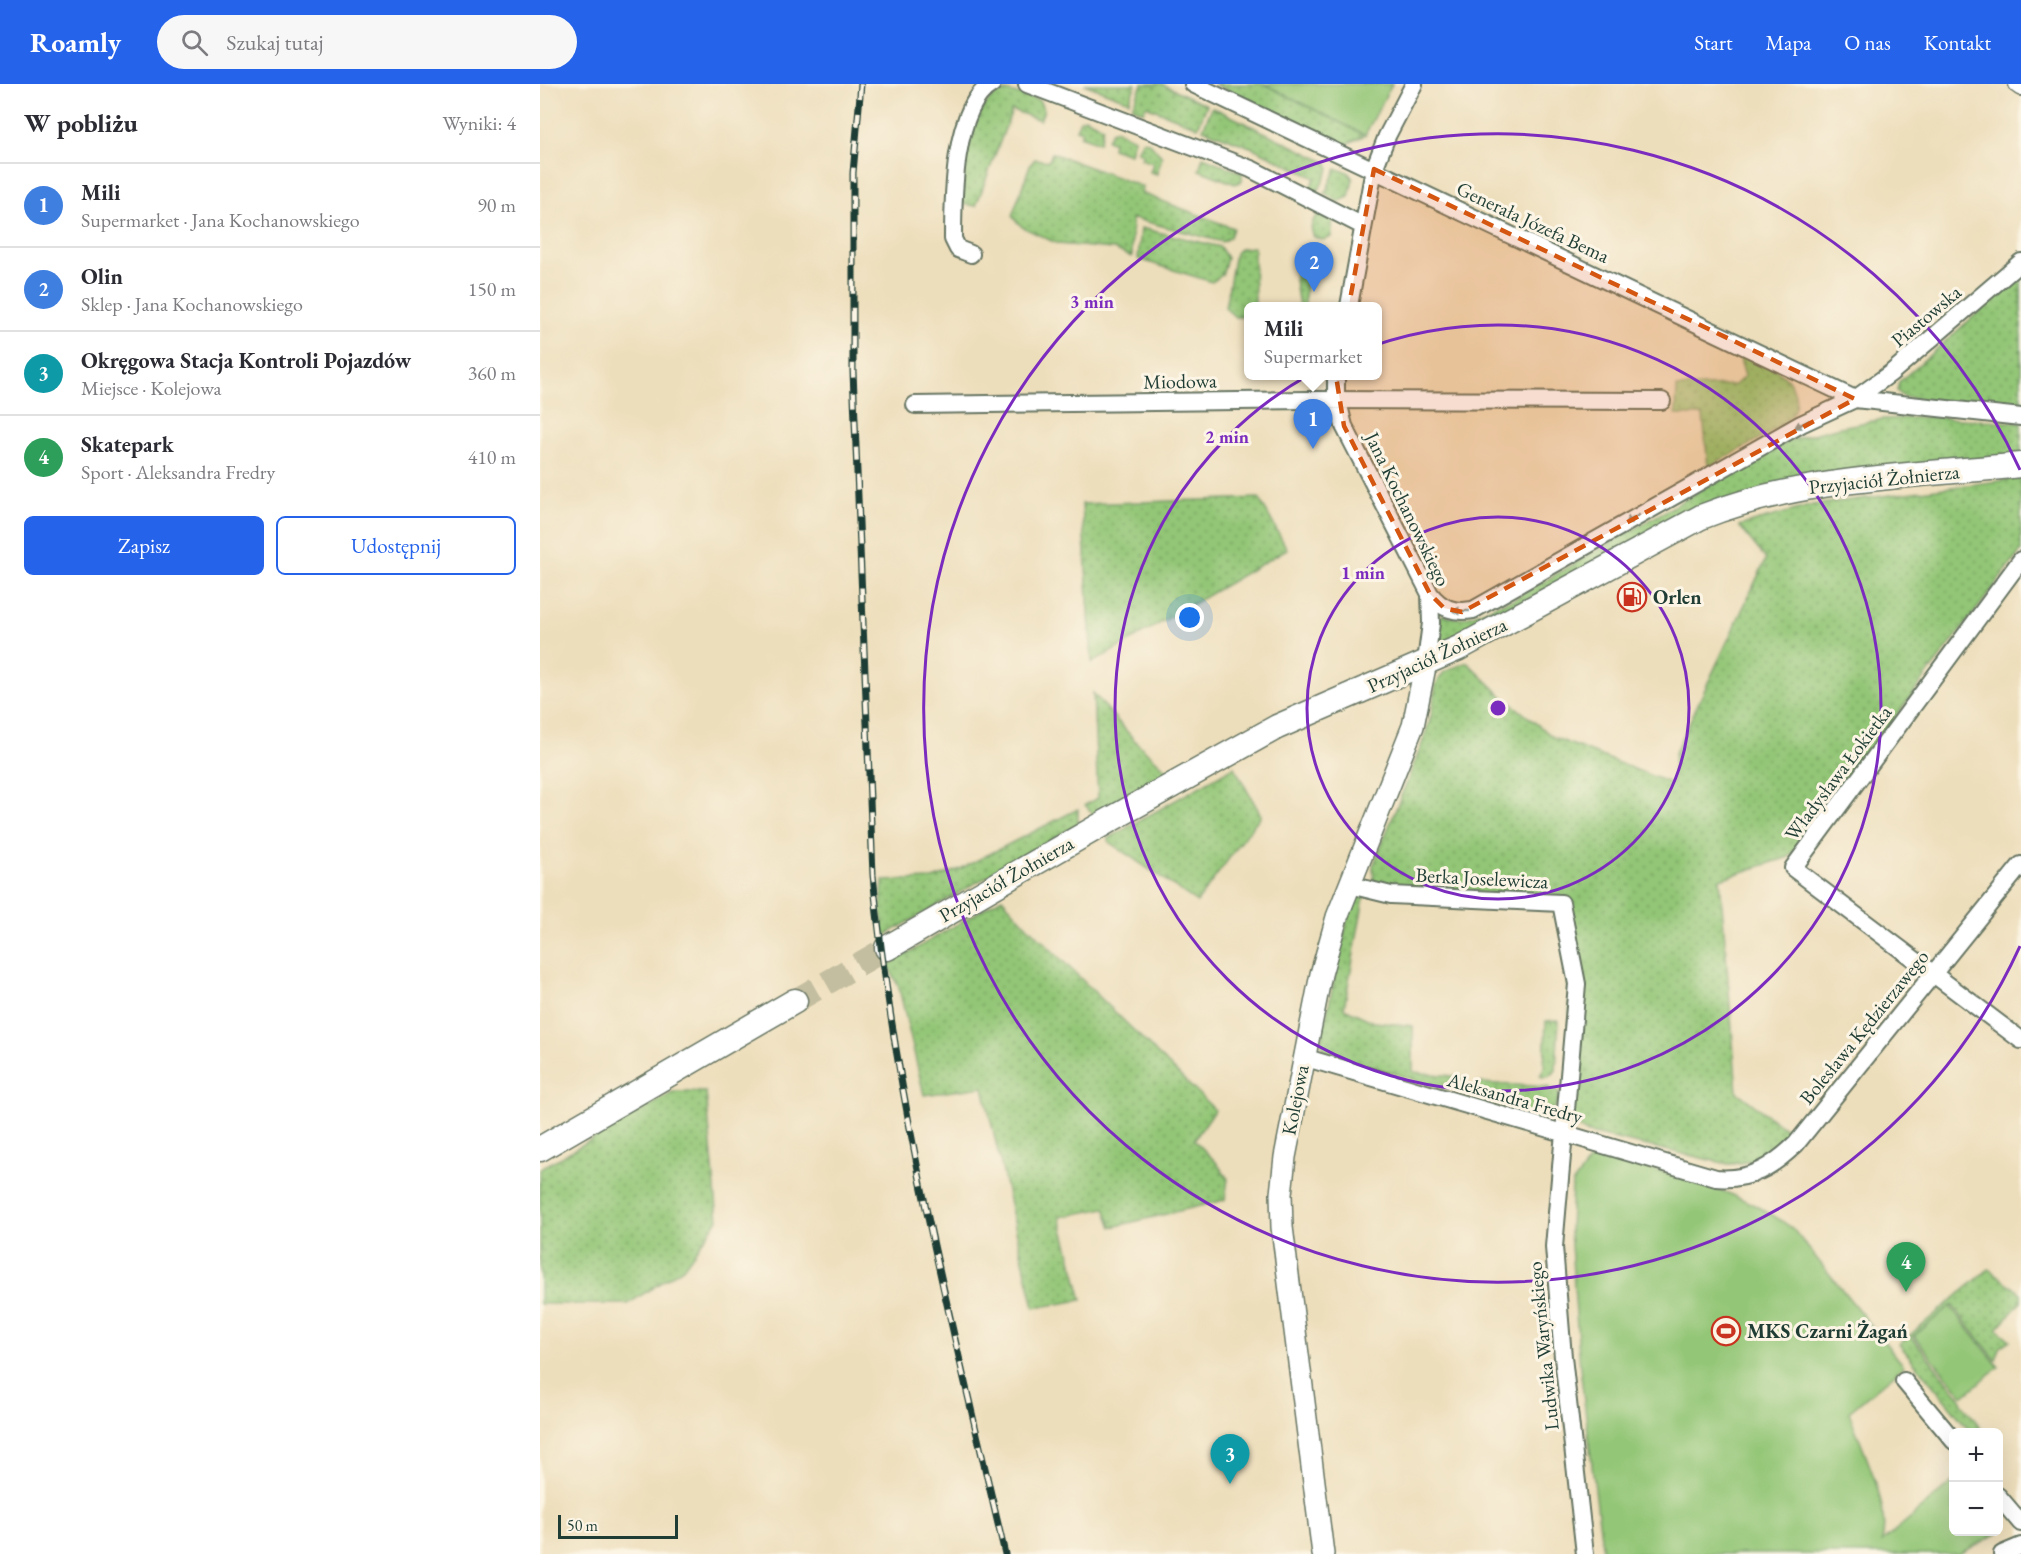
<!DOCTYPE html>
<html lang="pl">
<head>
<meta charset="utf-8">
<style>
  :root { --surface:#fff; --page:#f7f7f7; --text:#2b2b33; --muted:#7c7c81; --line:#e1e1e2; --accent:#2563eb }
  body { margin:0; font-family:"EB Garamond",serif; background:var(--page); color:var(--text) }
  .controls { position:absolute; right:18px; bottom:18px; display:grid; overflow:hidden; border-radius:9px; box-shadow:0 6px 24px #0002 }
  .controls button { width:54px; height:54px; display:grid; place-items:center; padding:0; border:0; border-bottom:2px solid var(--line); background:var(--surface); color:var(--text); font:30px sans-serif }
  .scale { position:absolute; left:18px; bottom:15px; width:120px; box-sizing:border-box; padding-left:6px; border:3px solid #1f3d34; border-top:0; font-size:16px; line-height:21px; white-space:nowrap; color:#1f3d34; -webkit-text-stroke:4px #fcf5e5; paint-order:stroke }
  .you { position:absolute; left:650px; top:534px; width:21px; height:21px; margin:-15px; border:4px solid #fff; border-radius:50%; background:#1a73e8; box-shadow:0 0 0 9px #1a73e833 }
  .badge { display:grid; place-items:center; width:39px; height:39px; border-radius:50%; background:var(--accent); color:#fff; font-size:20px; font-weight:700 }
  .pin { position:absolute; translate:-50% -50px; filter:drop-shadow(0 2px 3px #0008) }
  .pin::after { content:''; position:absolute; top:32px; width:21px; height:18px; background:inherit; clip-path:polygon(0 0,100% 0,50% 100%) }
  .popup { position:absolute; left:704px; top:218px; width:138px; height:78px; box-sizing:border-box; display:grid; place-content:center; border-radius:9px; background:var(--surface); filter:drop-shadow(0 2px 4px #0005); font-size:20px; white-space:nowrap; color:var(--muted) }
  .popup b { font-size:22px; color:var(--text) }
  .popup::after { content:''; position:absolute; left:50%; top:100%; margin-left:-12px; border:12px solid transparent; border-top-color:var(--surface) }
  .list { margin:0; padding:0; list-style:none }
  h2 { display:flex; justify-content:space-between; align-items:center; height:78px; margin:0; padding:0 24px; font-size:26px }
  h2 small { font-size:20px; font-weight:400; color:var(--muted) }
  .list li { display:grid; grid-template-columns:39px 1fr auto; gap:18px; align-items:center; box-sizing:border-box; height:84px; padding:0 24px; border-top:2px solid var(--line) }
  .list b { display:block; font-size:22px; white-space:nowrap }
  .list p { margin:0; font-size:20px; white-space:nowrap; color:var(--muted) }
  .list em { font-size:20px; font-style:normal; color:var(--muted) }
  .actions { display:flex; gap:12px; padding:18px 24px }
  .actions a { flex:1; padding:14px 0; border:2px solid var(--accent); border-radius:9px; text-align:center; font-size:21px; color:var(--accent) }
  .actions .main { background:var(--accent); color:#fff }
  .icon { flex:none; width:33px; height:33px; fill:none; stroke:currentColor; stroke-width:2; stroke-linecap:round; stroke-linejoin:round }
  .map { position:relative; flex:none; width:1481px; height:1470px; overflow:hidden }
  header { display:flex; align-items:center; gap:36px; box-sizing:border-box; height:84px; padding:0 30px; background:var(--accent); color:#fff }
  header strong { font-size:28px }
  nav { display:flex; gap:33px; margin-inline-start:auto; font-size:21px }
  .search { width:420px; height:54px; background:var(--page); display:flex; align-items:center; gap:15px; box-sizing:border-box; padding:0 21px; border-radius:33px; color:var(--muted); font-size:22px }
  main { display:flex }
  aside { flex:1; background:var(--surface) }
  .map>svg:first-child { display:block }
  .green { fill:url(#green-dots); stroke:#598255; stroke-width:1.5 }
  .pitch { fill:#93c676; stroke:#598255; stroke-width:1.5 }
  .lines { fill:none; stroke-linecap:round; stroke-linejoin:round }
  .secondary-tunnel { stroke:#c4bea0; stroke-width:24; stroke-dasharray:24 12; stroke-linecap:butt }
  .minor-casing { stroke:#677563; stroke-width:20 }
  .tertiary-casing { stroke:#677563; stroke-width:24 }
  .secondary-casing { stroke:#677563; stroke-width:27 }
  .minor { stroke:#fff; stroke-width:16 }
  .tertiary { stroke:#fff; stroke-width:21 }
  .secondary { stroke:#fff; stroke-width:24 }
  .rail-casing { stroke:#1f3d34; stroke-width:7 }
  .rail { stroke:#fcf5e5; stroke-width:4.5; stroke-dasharray:14; stroke-linecap:butt }
  .oneway { fill:#8f9e9a }
  .marked { fill:#d45610; fill-opacity:0.2; stroke:#d45610; stroke-width:4.5; stroke-dasharray:12 8; stroke-linejoin:round }
  .ring { fill:none; stroke:#7b2cbf; stroke-width:3 }
  .labels { text-anchor:middle; stroke-width:6; stroke-linejoin:round; paint-order:stroke }
  .street-label { font-size:20px; fill:#1f3d34; stroke:#fcf5e5 }
  .poi-label { font-size:20px; font-weight:bold; fill:#1f3d34; stroke:#fcf5e5; text-anchor:start }
  .centre { fill:#7b2cbf; stroke:#fcf5e5; stroke-width:3 }
  .ring-label { font-size:18px; text-anchor:middle; font-weight:bold; fill:#7b2cbf; stroke:#fcf5e5; stroke-width:6; stroke-linejoin:round; paint-order:stroke }
</style>
</head>
<body>
<header>
<strong>Roamly</strong>
<div class="search"><svg class="icon" aria-label="search" viewBox="0 0 24 24"><circle cx="10" cy="10" r="6"/><path d="M15 15l6 6"/></svg>Szukaj tutaj</div>
<nav><a>Start</a><a>Mapa</a><a>O nas</a><a>Kontakt</a></nav>
</header>
<main>
<aside>
<h2>W pobliżu<small>Wyniki: 4</small></h2>
<ul class="list">
<li><span class="badge" style="background:#3f7fe0">1</span><div><b>Mili</b><p>Supermarket · Jana Kochanowskiego</p></div><em>90 m</em></li>
<li><span class="badge" style="background:#3f7fe0">2</span><div><b>Olin</b><p>Sklep · Jana Kochanowskiego</p></div><em>150 m</em></li>
<li><span class="badge" style="background:#0f9aa8">3</span><div><b>Okręgowa Stacja Kontroli Pojazdów</b><p>Miejsce · Kolejowa</p></div><em>360 m</em></li>
<li><span class="badge" style="background:#2e9e5b">4</span><div><b>Skatepark</b><p>Sport · Aleksandra Fredry</p></div><em>410 m</em></li>
</ul>
<div class="actions"><a class="main">Zapisz</a><a>Udostępnij</a></div>
</aside>
<div class="map">
<svg width="1481" height="1470" viewBox="0 0 1481 1470">
  <defs>
    <pattern id="green-dots" width="8" height="8" patternUnits="userSpaceOnUse" patternTransform="scale(1.5)"><rect width="8" height="8" fill="#93c676"/><path d="M2 2h.1M6 6h.1" fill="none" stroke="#77a262" stroke-width="1.8" stroke-linecap="round"/></pattern>
  </defs>
  <rect width="100%" height="100%" fill="#fcf5e5"/>
  <filter id="ink" filterUnits="userSpaceOnUse"><feTurbulence type="fractalNoise" baseFrequency=".0167" numOctaves="2"/><feDisplacementMap in="SourceGraphic" scale="12" xChannelSelector="R" yChannelSelector="G"/><feConvolveMatrix kernelMatrix="1 2 1 2 8 2 1 2 1" color-interpolation-filters="sRGB"/></filter>
  <filter id="wash" filterUnits="userSpaceOnUse"><feTurbulence type="fractalNoise" baseFrequency=".008" numOctaves="4" result="noise"/><feDisplacementMap in="SourceGraphic" scale="24" xChannelSelector="R" yChannelSelector="G"/><feGaussianBlur stdDeviation="1.35" result="paint"/><feColorMatrix in="noise" values="0 0 0 0 0 0 0 0 0 0 0 0 0 0 0 0 0 1.4 0 .05"/><feComposite in="paint" operator="in"/></filter>
  <g filter="url(#wash)">
    <rect width="100%" height="100%" fill="#eddebb"/>
    <path class="green" d="M544,0H596L589,17Z
      M602,0H622L667,21L658,43L606,22L603,28L592,23Z
      M674,0H724L825,51L805,61Z
      M466,7L499,16L504,26L500,36L472,26L436,122L423,120C423,91 431,12 466,7Z
      M672,23L788,79L789,85L776,112L769,105L775,94L713,64L663,45Z
      M545,34L563,43L559,59L540,52L542,47L536,45L540,36Z
      M576,46L594,55L590,70L572,64L573,59L567,56L571,48Z
      M602,57L609,58L622,73L617,90L610,88L613,79L601,75L603,70L597,68Z
      M512,69L603,103L601,109L693,144L690,153L682,158L592,134V173L574,165L518,160L482,143L472,132L490,81L495,75L509,77Z
      M663,73L702,89V97L695,100L659,86Z
      M796,85L808,88L813,95L809,113L798,118L785,109Z
      M782,128L793,136L791,153L783,156L774,153C768,143 773,133 782,128Z
      M601,144L680,163L687,174L682,191L672,198L598,175Z
      M765,162L780,164L786,175L769,170L766,190L765,222H759C756,202 749,178 765,162Z
      M714,163L715,222H708V233H695L685,224L695,169L702,164Z
      M1481,191V326L1363,313L1357,307L1359,298Z
      M1197,265C1210,272 1226,278 1238,287C1254,297 1263,320 1248,335C1231,352 1190,370 1168,383L1163,331H1136L1137,303L1195,301L1205,292Z
      M1390,333L1481,339V371L1273,391L1039,489L900,560L898,558V546L902,530C926,543 950,520 974,515L1201,383L1254,355L1300,343L1344,335Z
      M1481,394V467L1249,773L1180,795L1197,1008L1247,1046C1230,1074 1220,1078 1188,1080L1045,1048L1035,1041L1032,1033L1027,820L849,805L834,798L833,782L882,660L891,633L896,600L904,588L927,578L961,611L1013,653L1132,700L1135,669L1226,475L1199,442L1273,421Z
      M719,414L747,465L552,579L542,420Z
      M553,609L597,659L629,688L554,731L545,721L558,714Z
      M694,683L721,731L657,818L569,758V754Z
      M538,725V740L344,852L341,825L343,797L393,795L420,785Z
      M825,808L804,924L834,938L873,942V988L922,993L921,999L914,1004L903,1005L785,968L781,957L809,828L818,812Z
      M462,814L488,843L675,1026L654,1056L676,1078L688,1095L685,1116L572,1143L565,1124L520,1133L542,1216L494,1224L443,1003L384,1011L359,904L348,881Z
      M1017,936L1019,937L1016,986C1012,992 1007,995 1000,992L1004,984L1006,937Z
      M940,999L1007,1003L1019,1008C1019,1022 1012,1030 999,1033L937,1015L932,1006Z
      M134,1008H166L178,1136L143,1184L88,1220H0V1085Z
      M1449,1185L1481,1209V1218L1457,1245L1470,1256L1460,1264L1456,1276L1412,1221L1372,1253L1422,1316L1421,1318L1444,1348H1431L1359,1260Z"/>
    <path class="pitch" d="M724,0H852L825,51Z
      M1060,1072C1129,1090 1193,1101 1252,1144L1364,1282L1309,1328C1322,1366 1351,1419 1342,1458L1413,1397L1414,1448H1458L1457,1450L1419,1470H1063L1040,1284L1030,1147L1032,1100L1050,1076Z
      M1410,1222L1459,1283L1423,1312L1374,1252Z"/>
  </g>
  <g filter="url(#ink)">
    <g class="lines">
      <path class="secondary-tunnel" d="M255,917L347,864"/>
      <g class="minor-casing">
        <path id="minor" d="M487,0L711,85L823,142
          M653,0L1315,315L1481,333
          M1477,0L1481,3
          M431,170L418,165L413,155C413,115 413,22 452,0
          M809,222L834,85L847,52L874,0
          M796,292V310L804,342L890,510L891,539L886,578
          M375,321L770,316L1122,317
          M1481,476L1253,784L1481,956
          M890,510C902,525 914,529 933,526L1261,340L1315,315L1351,289L1481,178
          M810,801L851,811L1021,819L1037,900L1014,1163L1023,1273L1045,1470
          M763,973L1176,1094C1210,1097 1232,1083 1256,1060L1481,781
          M1364,1297L1414,1357
          M1458,1412L1481,1439
          M1462,1470L1481,1462"/>
      </g>
      <g class="tertiary-casing">
        <path id="tertiary" d="M783,1470L742,1143L741,1110L745,1073L781,890L797,833L873,642L886,578"/>
      </g>
      <g class="secondary-casing">
        <path id="secondary" d="M347,864L568,737L737,643L919,564L1161,433C1262,393 1374,392 1481,381
          M0,1065L255,917"/>
      </g>
      <use href="#minor" class="minor"/>
      <use href="#tertiary" class="tertiary"/>
      <use href="#secondary" class="secondary"/>
      <g class="rail-casing">
        <path id="rail" d="M321,0L313,89V287L333,791C355,1022 413,1245 465,1470"/>
      </g>
      <use href="#rail" class="rail"/>
    </g>
    <defs><path id="oneway-solid" d="M-6-.8H1V-3.2L6.5 0L1 3.2V.8H-6Z" transform="scale(1.5)"/></defs>
    <g class="oneway">
      <use href="#oneway-solid" transform="translate(1262 340) rotate(153)"/>
      <use href="#oneway-solid" transform="translate(1092 435) rotate(150)"/>
      <use href="#oneway-solid" transform="translate(921 527) rotate(-180)"/>
    </g>
  </g>
  <path class="marked" d="M834,85L1315,315L922,528L904,524L890,510L804,342L796,292Z"/>
  <g class="ring">
    <circle cx="958" cy="624" r="191"/>
    <circle cx="958" cy="624" r="383"/>
    <path d="M1480 862A574 574 0 1 1 1480 386"/>
  </g>
  <defs>
    <g id="fuel-ring" transform="scale(1.5)"><circle r="9.5" fill="#fcf5e5" stroke="#c8321e" stroke-width="1.5"/><path d="M-5.5-6h7V0h2V4h1.3V-2.5L3-4.5l.8-.8L6-3V5H2.5V1h-1V6h-7ZM-4.2-4.7v3.2H.2V-4.7Z" fill="#c8321e"/></g>
    <g id="stadium-ring" transform="scale(1.5)"><circle r="9.5" fill="#fcf5e5" stroke="#c8321e" stroke-width="1.5"/><path d="M0-5a6.5 5 0 1 0 0 10a6.5 5 0 1 0 0-10ZM-3.5-1.8h7v3.6h-7Z" fill="#c8321e"/></g>
  </defs>
  <g fill-rule="evenodd">
    <use href="#fuel-ring" x="1092" y="513"/>
    <use href="#stadium-ring" x="1186" y="1247"/>
  </g>
  <g class="labels">
    <g class="street-label">
      <text transform="translate(993 138) rotate(25)" y="7">Generała Józefa Bema</text>
      <text transform="translate(1386 232) rotate(-40)" y="7">Piastowska</text>
      <text transform="translate(640 297) rotate(-1)" y="7">Miodowa</text>
      <text transform="translate(1344 395) rotate(-6)" y="7">Przyjaciół Żołnierza</text>
      <text transform="translate(868 425) rotate(64)" y="7">Jana Kochanowskiego</text>
      <text transform="translate(897 571) rotate(-25)" y="7">Przyjaciół Żołnierza</text>
      <text transform="translate(1298 689) rotate(-53)" y="7">Władysława Łokietka</text>
      <text transform="translate(942 794) rotate(3)" y="7">Berka Joselewicza</text>
      <text transform="translate(466 795) rotate(-30)" y="7">Przyjaciół Żołnierza</text>
      <text transform="translate(1324 943) rotate(-51)" y="7">Bolesława Kędzierzawego</text>
      <text transform="translate(975 1014) rotate(16)" y="7">Aleksandra Fredry</text>
      <text transform="translate(755 1016) rotate(-79)" y="7">Kolejowa</text>
      <text transform="translate(1003 1262) rotate(-96)" y="7">Ludwika Waryńskiego</text>
    </g>
    <g class="poi-label">
      <text x="1113" y="520">Orlen</text>
      <text x="1207" y="1254">MKS Czarni Żagań</text>
    </g>
  </g>
  <circle cx="958" cy="624" r="9" class="centre"/>
  <g class="ring-label">
    <text x="552" y="224">3 min</text>
    <text x="687" y="359">2 min</text>
    <text x="823" y="495">1 min</text>
  </g>
</svg>
<div class="controls">
<button>+</button>
<button>−</button>
</div>
<div class="scale">50 m</div>
<div class="you"></div>
<div class="pin badge" style="left:773px;top:365px;background:#3f7fe0">1</div>
<div class="popup"><b>Mili</b>Supermarket</div>
<div class="pin badge" style="left:774px;top:208px;background:#3f7fe0">2</div>
<div class="pin badge" style="left:690px;top:1400px;background:#0f9aa8">3</div>
<div class="pin badge" style="left:1366px;top:1208px;background:#2e9e5b">4</div>
</div>
</main>
</body>
</html>
